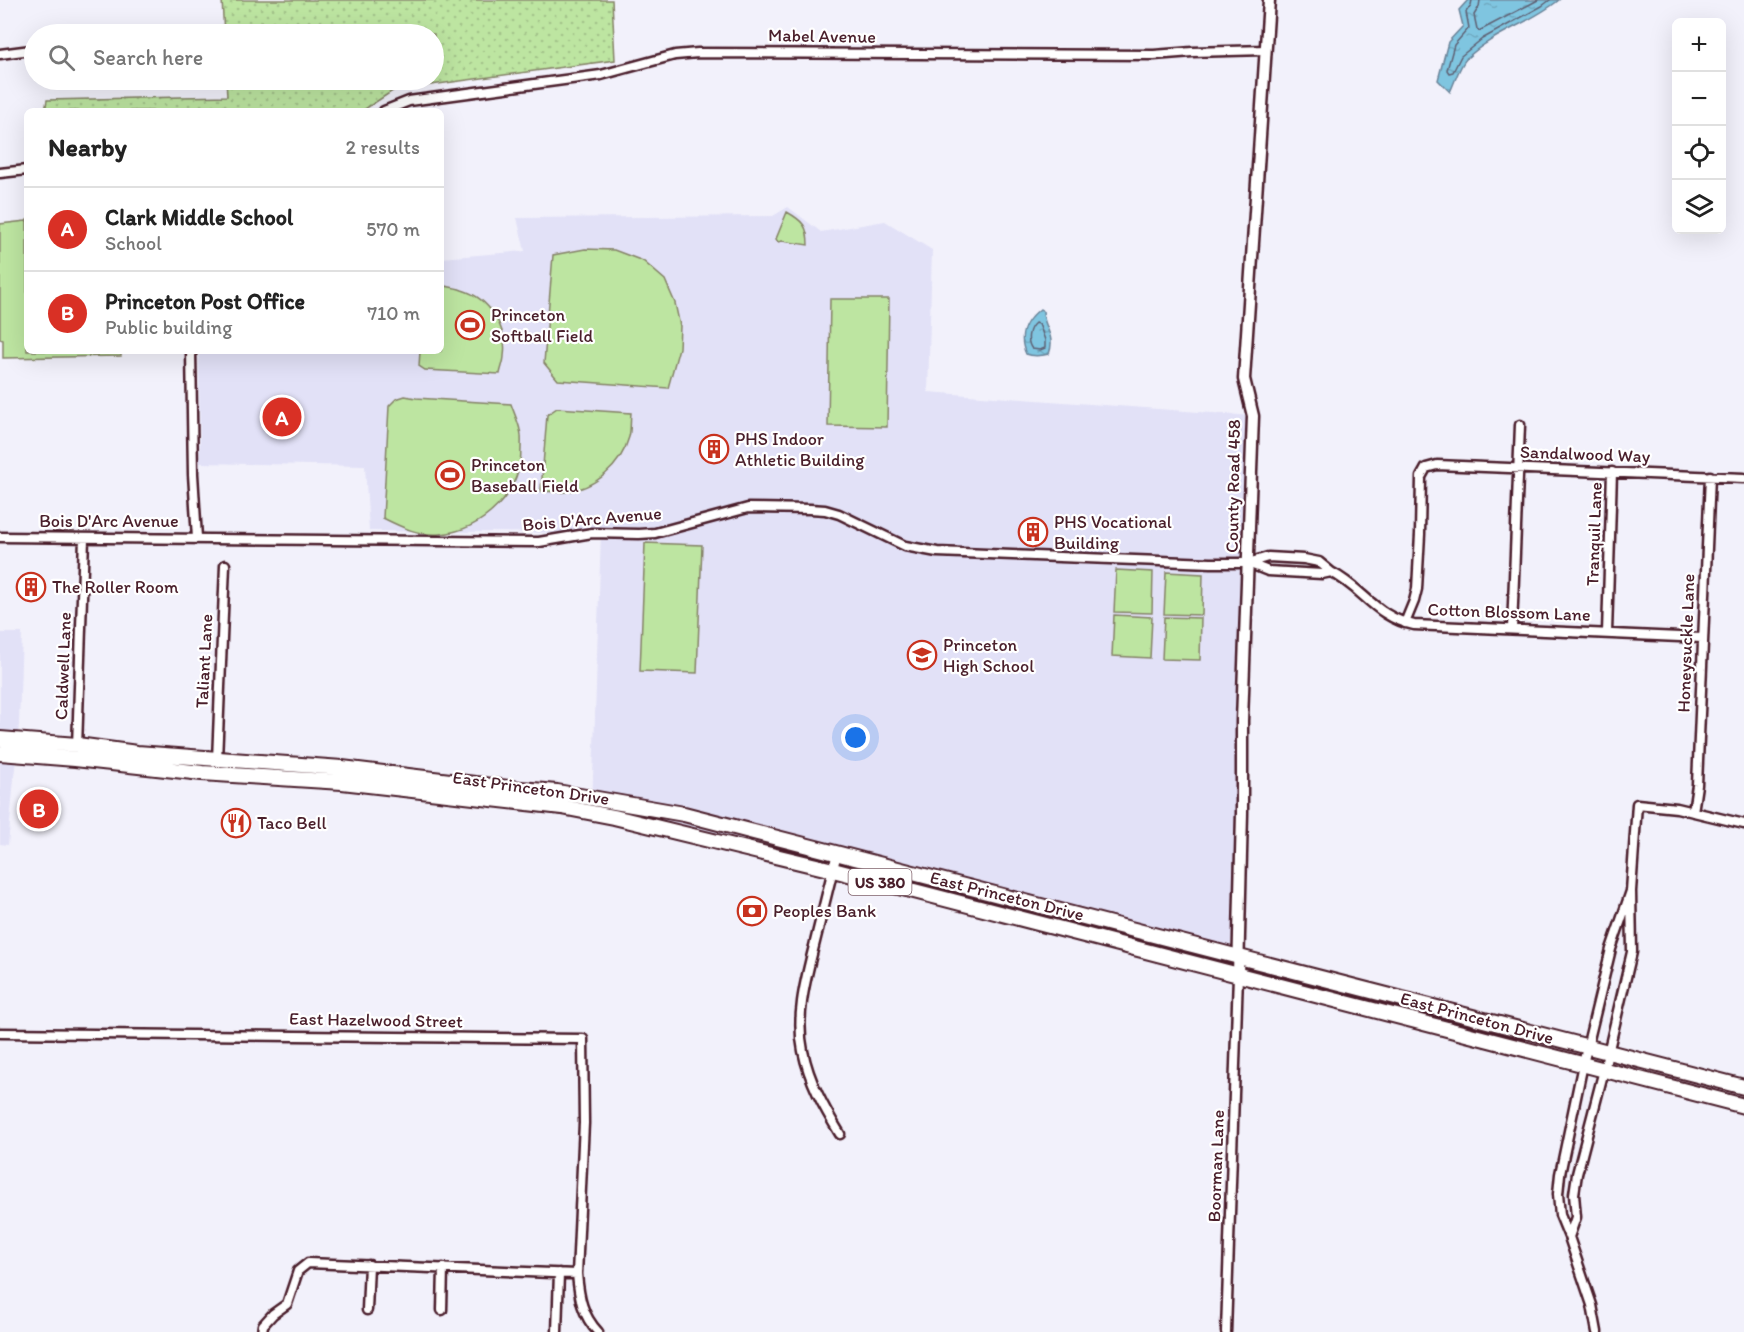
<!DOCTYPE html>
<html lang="en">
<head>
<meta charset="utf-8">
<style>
  :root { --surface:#fff; --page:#f2f2f2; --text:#222; --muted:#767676; --line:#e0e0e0; --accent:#d93025 }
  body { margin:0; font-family:Itim,sans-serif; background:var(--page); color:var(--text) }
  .controls { position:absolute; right:18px; top:18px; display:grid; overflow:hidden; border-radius:9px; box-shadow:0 6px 24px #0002 }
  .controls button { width:54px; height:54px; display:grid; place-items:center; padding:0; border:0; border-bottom:2px solid var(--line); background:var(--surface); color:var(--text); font:30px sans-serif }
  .you { position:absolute; left:856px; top:738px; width:21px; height:21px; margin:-15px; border:4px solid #fff; border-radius:50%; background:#1a73e8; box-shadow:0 0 0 9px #1a73e833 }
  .badge { display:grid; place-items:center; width:39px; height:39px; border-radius:50%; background:var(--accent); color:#fff; font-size:20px; font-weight:700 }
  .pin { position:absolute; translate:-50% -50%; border:3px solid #fff; box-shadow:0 2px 6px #0006 }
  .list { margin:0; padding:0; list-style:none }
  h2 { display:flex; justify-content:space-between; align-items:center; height:78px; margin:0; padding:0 24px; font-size:26px }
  h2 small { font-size:20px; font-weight:400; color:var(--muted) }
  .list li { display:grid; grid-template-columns:39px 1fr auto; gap:18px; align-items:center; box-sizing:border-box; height:84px; padding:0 24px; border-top:2px solid var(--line) }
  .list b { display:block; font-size:22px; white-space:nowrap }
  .list p { margin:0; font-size:20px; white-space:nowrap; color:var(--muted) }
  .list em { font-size:20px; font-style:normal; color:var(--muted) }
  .icon { flex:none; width:33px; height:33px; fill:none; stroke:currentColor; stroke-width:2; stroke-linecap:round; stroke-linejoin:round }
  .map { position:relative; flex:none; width:1744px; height:1332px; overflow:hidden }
  .search { position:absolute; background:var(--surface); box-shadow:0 6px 24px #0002; left:24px; top:24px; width:420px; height:66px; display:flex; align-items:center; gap:15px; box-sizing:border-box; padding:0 21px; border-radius:33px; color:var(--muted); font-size:22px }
  .panel { position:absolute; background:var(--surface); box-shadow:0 6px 24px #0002; left:24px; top:108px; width:420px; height:246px; border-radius:9px }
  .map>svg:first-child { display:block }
  .built { fill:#e2e1f7 }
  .grass { fill:url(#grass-dots); stroke:#848266; stroke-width:1.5 }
  .park { fill:#bde5a1; stroke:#848266; stroke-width:1.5 }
  .water { fill:url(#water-ripples); stroke:#6a8398; stroke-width:1.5 }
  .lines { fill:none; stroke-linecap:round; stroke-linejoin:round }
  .shore { stroke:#5f6173; stroke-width:1.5 }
  .minor-casing { stroke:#4a1f2b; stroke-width:13 }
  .tertiary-casing { stroke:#4a1f2b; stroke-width:15 }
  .trunk-casing { stroke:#4a1f2b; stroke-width:18 }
  .minor { stroke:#fff; stroke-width:8 }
  .tertiary { stroke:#fff; stroke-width:10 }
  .trunk { stroke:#fff; stroke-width:14 }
  .labels { text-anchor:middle; stroke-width:4.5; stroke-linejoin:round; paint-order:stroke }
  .shield { fill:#fff; stroke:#80626b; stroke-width:1.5 }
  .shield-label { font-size:16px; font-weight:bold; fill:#4a1f2b }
  .street-label { font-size:18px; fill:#4a1f2b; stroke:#fff }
  .poi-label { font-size:18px; fill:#4a1f2b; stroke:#fff; text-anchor:start }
</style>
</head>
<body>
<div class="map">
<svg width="1744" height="1332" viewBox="0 0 1744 1332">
  <defs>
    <pattern id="grass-dots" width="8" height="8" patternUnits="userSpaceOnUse" patternTransform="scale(1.5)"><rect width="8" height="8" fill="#bde5a1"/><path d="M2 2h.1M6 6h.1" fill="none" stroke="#a4c48b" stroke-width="1.8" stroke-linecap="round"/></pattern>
    <pattern id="water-ripples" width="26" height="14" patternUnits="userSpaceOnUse" patternTransform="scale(1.5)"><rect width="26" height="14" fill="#7fc5e0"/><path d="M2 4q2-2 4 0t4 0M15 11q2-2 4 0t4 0" fill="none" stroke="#6fa9c0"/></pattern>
  </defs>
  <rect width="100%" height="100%" fill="#f2f1fb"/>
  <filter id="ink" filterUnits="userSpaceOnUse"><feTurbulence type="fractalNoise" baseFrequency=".0167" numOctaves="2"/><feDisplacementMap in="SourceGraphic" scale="12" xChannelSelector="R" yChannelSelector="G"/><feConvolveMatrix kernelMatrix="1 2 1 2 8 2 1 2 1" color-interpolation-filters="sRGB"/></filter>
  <g filter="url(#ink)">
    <path class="built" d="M788,207L821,232L885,221L932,250L928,392L1253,416L1244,777L1231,946L592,808L601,533L369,531L365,466L200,463L199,351H441V258L525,251L517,218L773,216Z
      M0,633H22L19,724L8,845L0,844Z"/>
    <path class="grass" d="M222,0H612L615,60L394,90L362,111H45L47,100L227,96L226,80H434V34H224Z"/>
    <path class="park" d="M787,212C803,221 808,226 808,245L782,241L778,242L776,239Z
      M27,220V351H121V356L3,358V340L0,339V224L26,221Z
      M585,249L614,250L643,261L665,280L675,303L680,326L679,348L668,388L558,380L544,363L553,255Z
      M444,286C450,287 457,288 462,290C489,298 508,328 504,356C504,362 501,368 500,374L425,370L419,366L420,351H441V287Z
      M830,299H889L887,427L828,426Z
      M405,396L416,398L511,404C514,413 518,421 520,430C522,436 521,443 521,449C521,493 484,530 440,534C419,536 401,527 383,518L389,406L396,399Z
      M557,408L631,413C630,421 631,430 629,437C621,466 595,489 564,492C557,493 548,491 541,491L547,415Z
      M645,543L702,545L697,673L640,671Z
      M1116,570L1153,572L1152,613L1114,612Z
      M1166,572L1203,574L1202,615L1164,614Z
      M1114,615L1152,617L1150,658L1112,656Z
      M1164,617L1201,618L1200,660L1162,659Z"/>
    <path class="water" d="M1468,0H1559C1531,23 1493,33 1467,58C1459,66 1455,82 1450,92L1438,80L1448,42L1463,26L1459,10Z
      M1040,309L1043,311C1043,327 1056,335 1049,354C1041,356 1034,357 1026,354C1017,335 1025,321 1040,309Z"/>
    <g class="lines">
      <path class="shore" d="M1472,0L1471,5L1466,12L1469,28L1454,45L1447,70L1449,73L1453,72L1461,56L1482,39L1542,6L1550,0
        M1480,0L1479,7L1474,15L1477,29L1479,31L1538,0
        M1035,323L1039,324L1045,340V348L1040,350L1032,349C1026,341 1028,329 1035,323Z"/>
      <g class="minor-casing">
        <path id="minor" d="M0,54L31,50
          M384,111L409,101L601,75L675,55L698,53L1154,55L1192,52L1266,50
          M0,173L27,170
          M191,351L193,474L197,538
          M0,537L539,542L592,533L639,534L655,533L748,508L810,509L825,510L839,514L905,546L937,552L1211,563H1248L1268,557L1304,559L1319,562L1331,572L1322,574L1268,571L1248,563
          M1331,572C1363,588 1375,617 1414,625L1702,638
          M1405,623L1414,601L1417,589L1420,534L1421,477L1426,468L1437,465L1744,478
          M1512,629L1520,425
          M1607,633L1612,472
          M77,747L84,538
          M217,760L225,565
          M1693,812L1697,785L1710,476
          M837,853C830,882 823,910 816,938C807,975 795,1013 803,1051C809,1081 824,1108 840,1134
          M1631,891L1632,952L1604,1070L1577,1174L1574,1194L1576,1217L1569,1237L1560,1215L1558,1194L1560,1174L1583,1064L1611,949Z
          M1631,891L1637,804L1677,808L1744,824
          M0,1033L583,1039L584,1123L577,1274C579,1297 582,1315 598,1332
          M1569,1237L1592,1305L1597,1332
          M367,1310L369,1265
          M442,1310L443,1268
          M262,1332L263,1325L273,1314L287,1304L298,1271L308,1263L577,1274
          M557,1332L559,1273
          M1226,1332L1238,975"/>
      </g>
      <g class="tertiary-casing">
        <path id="tertiary" d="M1238,975L1242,813V721L1253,416L1244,379L1269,0"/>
      </g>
      <g class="trunk-casing">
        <path id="trunk" d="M0,739L77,745L137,753L342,768L508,788L557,792L684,814L1744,1087
          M0,753L75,759L202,773L342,782L562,807L614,817L833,870L1744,1106"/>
      </g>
      <use href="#minor" class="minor"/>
      <use href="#tertiary" class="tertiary"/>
      <use href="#trunk" class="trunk"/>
    </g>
  </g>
  <defs>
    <g id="stadium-ring" transform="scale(1.5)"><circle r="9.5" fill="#fff" stroke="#c8321e" stroke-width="1.5"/><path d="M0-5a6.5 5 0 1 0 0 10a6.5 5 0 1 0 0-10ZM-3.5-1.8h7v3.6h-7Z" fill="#c8321e"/></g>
    <g id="building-ring" transform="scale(1.5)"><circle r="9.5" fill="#fff" stroke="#c8321e" stroke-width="1.5"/><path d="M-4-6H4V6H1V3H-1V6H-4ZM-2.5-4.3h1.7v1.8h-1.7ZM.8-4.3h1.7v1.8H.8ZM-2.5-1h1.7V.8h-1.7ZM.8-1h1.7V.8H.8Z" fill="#c8321e"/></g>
    <g id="school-ring" transform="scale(1.5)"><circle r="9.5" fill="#fff" stroke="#c8321e" stroke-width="1.5"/><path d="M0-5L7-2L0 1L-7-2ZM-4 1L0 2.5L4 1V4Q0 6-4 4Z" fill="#c8321e"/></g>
    <g id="restaurant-ring" transform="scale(1.5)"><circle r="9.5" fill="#fff" stroke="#c8321e" stroke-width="1.5"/><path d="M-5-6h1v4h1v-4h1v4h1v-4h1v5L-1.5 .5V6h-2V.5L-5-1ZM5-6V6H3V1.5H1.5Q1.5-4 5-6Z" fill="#c8321e"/></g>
    <g id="bank-ring" transform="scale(1.5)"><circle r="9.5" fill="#fff" stroke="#c8321e" stroke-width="1.5"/><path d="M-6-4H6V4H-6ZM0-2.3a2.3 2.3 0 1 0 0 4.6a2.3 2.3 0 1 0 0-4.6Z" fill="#c8321e"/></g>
  </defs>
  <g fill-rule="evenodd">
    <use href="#stadium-ring" x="470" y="325"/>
    <use href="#building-ring" x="714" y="449"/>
    <use href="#stadium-ring" x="450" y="475"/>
    <use href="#building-ring" x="1033" y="532"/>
    <use href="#building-ring" x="31" y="587"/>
    <use href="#school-ring" x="922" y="655"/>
    <use href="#restaurant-ring" x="236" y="823"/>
    <use href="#bank-ring" x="752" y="911"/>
  </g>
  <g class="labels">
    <rect class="shield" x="848.5" y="869" width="63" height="26" rx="4.5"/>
    <g class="shield-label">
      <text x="880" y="888">US 380</text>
    </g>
    <g class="street-label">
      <text transform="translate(822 36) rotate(1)" y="6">Mabel Avenue</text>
      <text transform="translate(1585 454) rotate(2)" y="6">Sandalwood Way</text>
      <text transform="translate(1233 486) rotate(-89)" y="6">County Road 458</text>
      <text transform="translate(592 519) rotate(-5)" y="6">Bois D'Arc Avenue</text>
      <text x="109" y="527">Bois D'Arc Avenue</text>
      <text transform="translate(1594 534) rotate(-88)" y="6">Tranquil Lane</text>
      <text transform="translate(1509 612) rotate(2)" y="6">Cotton Blossom Lane</text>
      <text transform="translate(1686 643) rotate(-88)" y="6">Honeysuckle Lane</text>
      <text transform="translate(204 661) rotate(-87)" y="6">Taliant Lane</text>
      <text transform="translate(63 666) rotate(-88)" y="6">Caldwell Lane</text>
      <text transform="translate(531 788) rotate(8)" y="6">East Princeton Drive</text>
      <text transform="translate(1007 896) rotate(14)" y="6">East Princeton Drive</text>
      <text transform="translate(1477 1018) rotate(15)" y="6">East Princeton Drive</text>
      <text transform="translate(376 1020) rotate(1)" y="6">East Hazelwood Street</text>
      <text transform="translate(1216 1166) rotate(-88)" y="6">Boorman Lane</text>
    </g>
    <g class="poi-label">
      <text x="491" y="321">Princeton<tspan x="491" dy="21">Softball Field</tspan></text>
      <text x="735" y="445">PHS Indoor<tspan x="735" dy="21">Athletic Building</tspan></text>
      <text x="471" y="471">Princeton<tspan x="471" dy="21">Baseball Field</tspan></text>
      <text x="1054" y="528">PHS Vocational<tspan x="1054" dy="21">Building</tspan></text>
      <text x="52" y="593">The Roller Room</text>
      <text x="943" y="651">Princeton<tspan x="943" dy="21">High School</tspan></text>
      <text x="257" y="829">Taco Bell</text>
      <text x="773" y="917">Peoples Bank</text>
    </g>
  </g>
</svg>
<div class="controls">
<button>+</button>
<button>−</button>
<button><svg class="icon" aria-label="locate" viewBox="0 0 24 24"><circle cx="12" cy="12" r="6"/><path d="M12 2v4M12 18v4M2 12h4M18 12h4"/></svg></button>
<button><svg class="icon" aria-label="layers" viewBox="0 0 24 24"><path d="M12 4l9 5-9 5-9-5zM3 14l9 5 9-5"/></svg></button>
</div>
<div class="you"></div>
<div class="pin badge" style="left:282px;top:417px">A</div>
<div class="pin badge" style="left:39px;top:809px">B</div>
<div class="search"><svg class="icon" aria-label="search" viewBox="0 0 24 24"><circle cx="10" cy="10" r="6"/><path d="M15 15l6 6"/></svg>Search here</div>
<section class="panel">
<h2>Nearby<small>2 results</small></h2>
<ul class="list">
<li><span class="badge">A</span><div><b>Clark Middle School</b><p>School</p></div><em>570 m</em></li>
<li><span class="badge">B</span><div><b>Princeton Post Office</b><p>Public building</p></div><em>710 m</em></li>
</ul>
</section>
</div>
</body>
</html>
